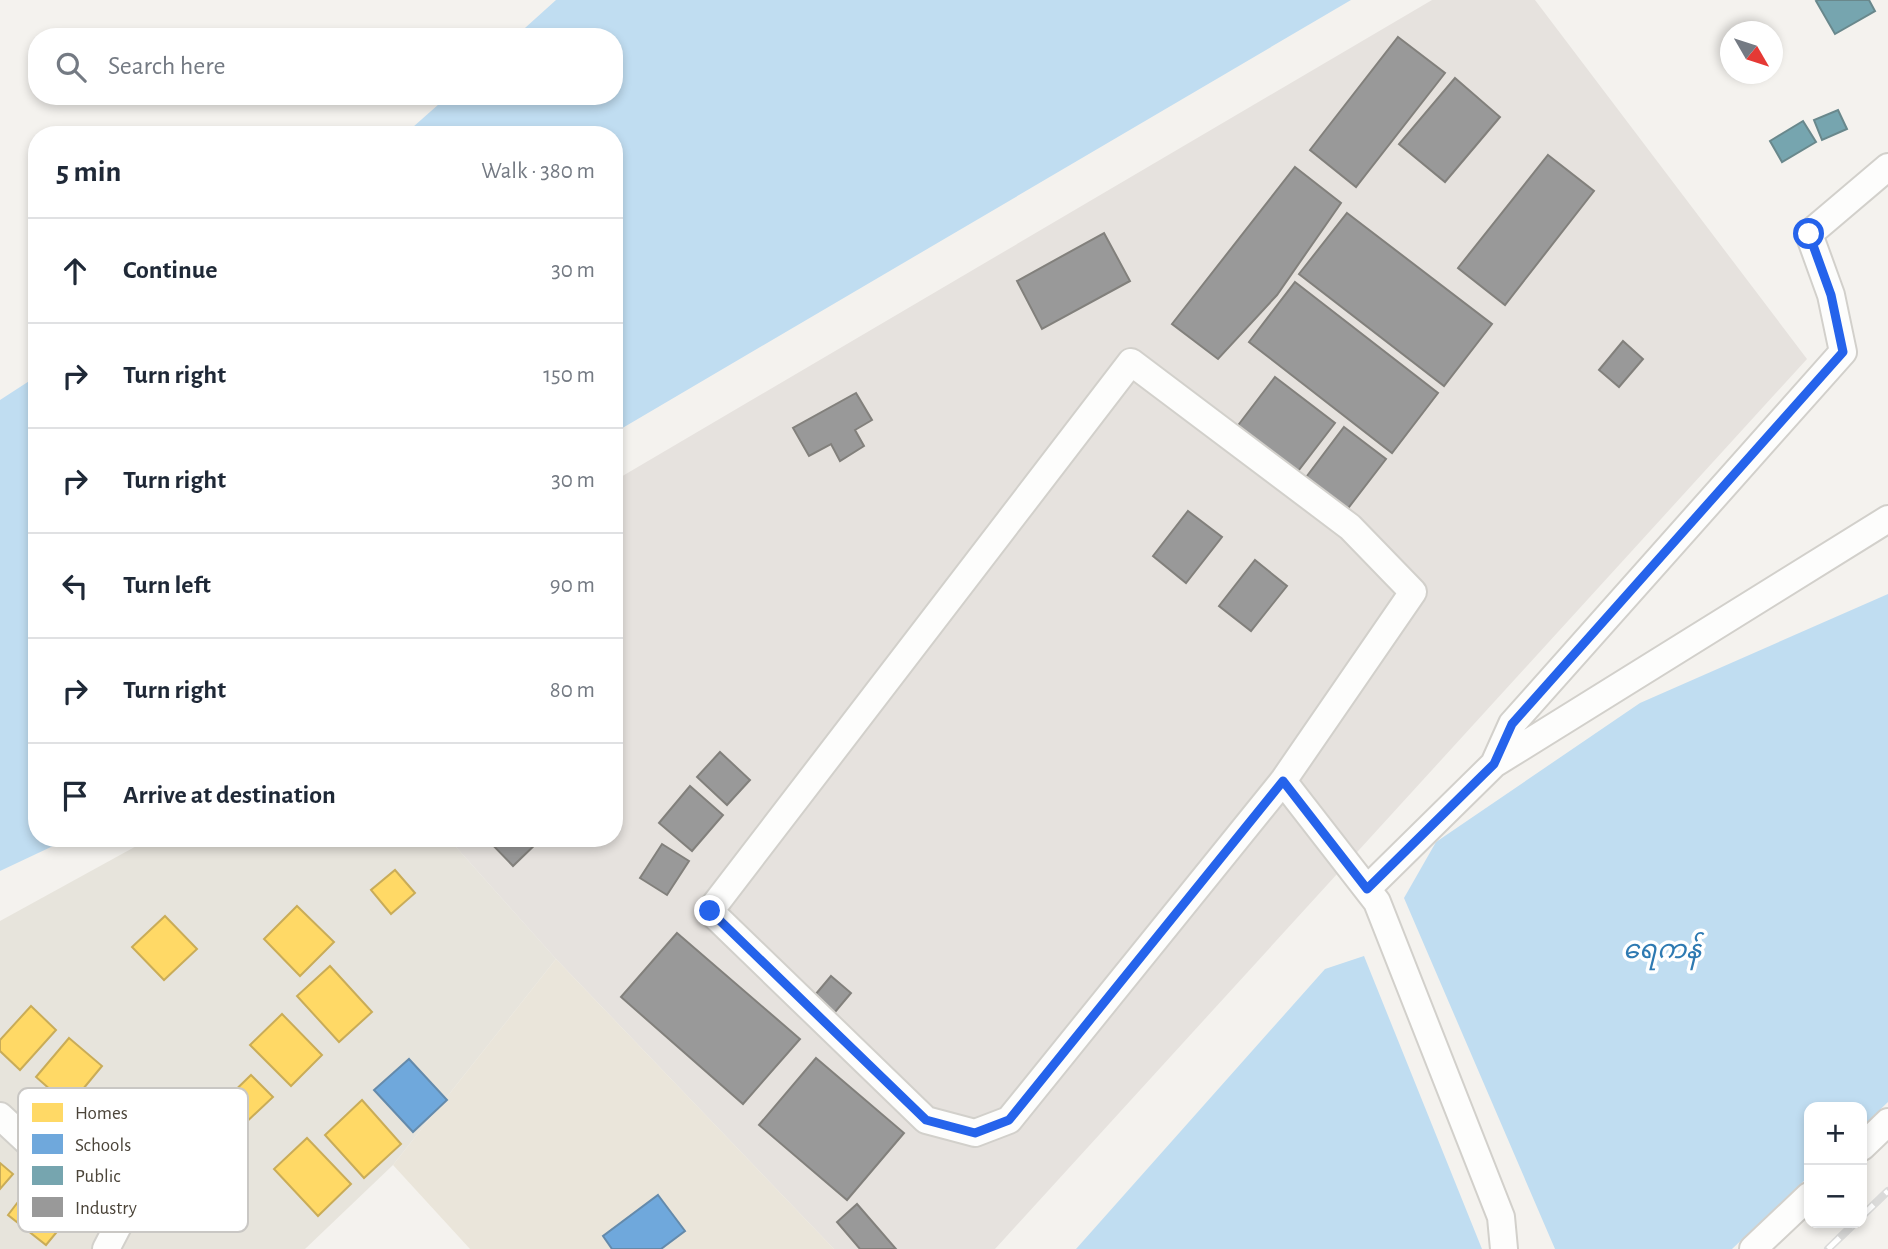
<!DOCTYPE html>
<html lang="en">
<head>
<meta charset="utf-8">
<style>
  :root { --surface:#fff; --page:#f6f6f7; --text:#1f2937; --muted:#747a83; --line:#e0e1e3 }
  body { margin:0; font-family:"Alegreya Sans","Noto Sans Myanmar",sans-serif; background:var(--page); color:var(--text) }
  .controls { position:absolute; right:21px; bottom:21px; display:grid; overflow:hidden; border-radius:14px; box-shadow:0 4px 10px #0003 }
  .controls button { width:63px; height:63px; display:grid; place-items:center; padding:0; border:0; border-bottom:2px solid var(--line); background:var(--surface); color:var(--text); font:35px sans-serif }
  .compass { position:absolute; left:1720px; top:21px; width:63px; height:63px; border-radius:50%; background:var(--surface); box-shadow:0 4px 10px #0003; rotate:129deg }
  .stop { position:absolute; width:21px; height:21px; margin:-16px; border:5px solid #2563eb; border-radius:50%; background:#fff }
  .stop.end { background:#2563eb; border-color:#fff; box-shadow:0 2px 7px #0008 }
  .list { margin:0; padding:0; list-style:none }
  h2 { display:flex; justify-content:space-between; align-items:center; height:91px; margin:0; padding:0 28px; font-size:30px }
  h2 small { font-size:23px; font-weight:400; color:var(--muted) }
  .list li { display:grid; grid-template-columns:46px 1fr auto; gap:21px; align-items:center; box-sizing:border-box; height:105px; padding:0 28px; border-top:2px solid var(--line) }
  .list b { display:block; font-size:26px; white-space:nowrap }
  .list em { font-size:23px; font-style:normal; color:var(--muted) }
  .icon { flex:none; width:38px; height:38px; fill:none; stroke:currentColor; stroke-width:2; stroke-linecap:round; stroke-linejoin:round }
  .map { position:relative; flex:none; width:1888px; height:1249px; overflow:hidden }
  .search { position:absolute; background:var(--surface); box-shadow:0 4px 10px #0003; left:28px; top:28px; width:595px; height:77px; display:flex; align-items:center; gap:18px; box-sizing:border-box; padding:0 24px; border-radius:28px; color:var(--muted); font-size:26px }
  .panel { position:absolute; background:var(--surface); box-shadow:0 4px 10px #0003; left:28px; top:126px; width:595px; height:721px; border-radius:28px }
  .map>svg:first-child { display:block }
  .residential { fill:#e7e4dc }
  .industrial { fill:#e6e2de }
  .education { fill:#eae5da }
  .water { fill:#c0ddf1 }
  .homes { fill:#ffd966; stroke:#c9ac58; stroke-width:2 }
  .schools { fill:#6fa8dc; stroke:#648aab; stroke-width:2 }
  .public { fill:#76a5af; stroke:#69888c; stroke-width:2 }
  .industry { fill:#999; stroke:#82807c; stroke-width:2 }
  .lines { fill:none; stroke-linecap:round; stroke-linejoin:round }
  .minor-casing { stroke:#d2d0cb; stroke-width:30 }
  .minor { stroke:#fdfdfc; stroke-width:26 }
  .rail-casing { stroke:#dbdbda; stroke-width:8 }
  .rail { stroke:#fff; stroke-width:5; stroke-dasharray:16; stroke-linecap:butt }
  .route { stroke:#2563eb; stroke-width:9 }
  .labels { text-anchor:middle; stroke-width:7; stroke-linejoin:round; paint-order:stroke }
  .water-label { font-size:26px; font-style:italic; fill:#2e7ab2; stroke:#fff }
  .key { fill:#fff; stroke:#c9c7c4; stroke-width:2 }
  .key-label { font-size:19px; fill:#4b4439 }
</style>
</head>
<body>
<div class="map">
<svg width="1888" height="1249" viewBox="0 0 1888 1249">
  <rect width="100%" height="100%" fill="#f4f2ee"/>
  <path class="residential" d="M151,838H448L556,959L393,1165L305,1249H0V921Z"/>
  <path class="industrial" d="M1432,0H1535L1807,359L995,1249H834L556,959L448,838H614V481Z"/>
  <path class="education" d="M556,959L834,1249H470L393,1165Z"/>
  <path class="water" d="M556,0H1351L614,433V135H404L448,96H614V37H515Z
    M37,376V838H70L0,871V400Z
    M1888,594V1102L1862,1127V1107H1809V1176L1732,1249H1555L1404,898L1436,842L1640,703Z
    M1364,956L1482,1249H1076L1325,969Z"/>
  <path class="homes" d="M395,870L415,893L391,914L371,890Z
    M297,906L334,942L300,976L264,939Z
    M165,916L197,949L164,980L132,947Z
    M330,966L372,1012L339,1042L297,996Z
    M31,1006L56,1030L20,1070L0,1051V1040Z
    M282,1014L322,1055L291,1086L250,1045Z
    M69,1038L102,1066L69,1106L36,1077Z
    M251,1075L273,1097L240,1128L219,1106Z
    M362,1100L401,1144L364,1178L325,1135Z
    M307,1138L351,1184L318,1216L274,1169Z
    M0,1163L13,1174L0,1189Z
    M31,1185L43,1195L51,1185L69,1199L61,1209L70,1216L46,1245L8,1215Z"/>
  <path class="schools" d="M409,1059L447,1100L413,1132L374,1090Z
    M658,1195L685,1231L661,1249H612L603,1236Z"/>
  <path class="public" d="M1818,0H1869L1875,11L1835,34L1816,1Z
    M1838,110L1847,129L1822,140L1814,120Z
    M1803,121L1816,142L1782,162L1770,141Z"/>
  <path class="industry" d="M1398,37L1445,73L1356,187L1310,150Z
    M1455,78L1500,117L1445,182L1399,144Z
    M1548,155L1594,191L1505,305L1458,268Z
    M1295,167L1341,203L1277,295L1218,359L1172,324Z
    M1347,213L1492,324L1444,386L1299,274Z
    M1104,233L1130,281L1042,329L1017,281Z
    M1295,282L1438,393L1392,453L1249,342Z
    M1623,341L1643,359L1619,387L1599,370Z
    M1275,377L1335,423L1295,475L1236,428Z
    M856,393L872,420L855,430L864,446L840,461L831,444L809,456L793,428Z
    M1344,427L1386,459L1346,511L1304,480Z
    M1188,511L1222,537L1186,583L1153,556Z
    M1255,560L1287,586L1251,631L1219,606Z
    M720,752L750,780L727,805L697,777Z
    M690,786L723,815L692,851L659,823Z
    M486,838H542L513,866Z
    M662,844L689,861L667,895L640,878Z
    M677,933L800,1039L743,1104L621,997Z
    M831,976L851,993L830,1018L810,1001Z
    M816,1058L904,1133L847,1200L759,1125Z
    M857,1204L896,1249H860L837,1222Z"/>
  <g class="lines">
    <g class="minor-casing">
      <path id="minor" d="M1131,362L1350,527L1413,592L1283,781L1009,1120L975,1133L926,1120L710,911Z
        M1494,764L1888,519
        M1283,781L1377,902L1501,1217L1504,1249
        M1367,889L1494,764L1512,724L1843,352L1831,295L1809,234L1888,167
        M0,1116L118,1226L106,1249
        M1862,1147L1888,1122
        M1753,1249L1809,1196"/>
    </g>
    <use href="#minor" class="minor"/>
    <g class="rail-casing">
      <path id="rail" d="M1862,1216L1888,1191
        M1828,1249L1855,1223"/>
    </g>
    <use href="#rail" class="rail"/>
  </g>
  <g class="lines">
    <path class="route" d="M710,911L926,1120L975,1133L1009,1120L1283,781L1367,889L1494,764L1512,724L1843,352L1831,295L1809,234"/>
  </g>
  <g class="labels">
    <g class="water-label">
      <text x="1662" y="958">ရေကန်</text>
    </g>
  </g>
  <rect x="18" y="1088" width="230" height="144" rx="10" class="key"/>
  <rect x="32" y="1103" width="31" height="19" fill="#ffd966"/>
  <rect x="32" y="1134" width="31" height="20" fill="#6fa8dc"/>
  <rect x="32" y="1166" width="31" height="19" fill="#76a5af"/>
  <rect x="32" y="1197" width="31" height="20" fill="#999"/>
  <g class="key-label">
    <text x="75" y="1119">Homes</text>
    <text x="75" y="1151">Schools</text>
    <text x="75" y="1182">Public</text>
    <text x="75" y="1214">Industry</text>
  </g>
</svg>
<div class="controls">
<button>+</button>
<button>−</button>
</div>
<svg class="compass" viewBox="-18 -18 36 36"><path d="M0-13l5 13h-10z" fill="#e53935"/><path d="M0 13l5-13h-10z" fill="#747a83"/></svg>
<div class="stop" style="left:1809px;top:234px"></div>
<div class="stop end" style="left:710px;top:911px"></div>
<div class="search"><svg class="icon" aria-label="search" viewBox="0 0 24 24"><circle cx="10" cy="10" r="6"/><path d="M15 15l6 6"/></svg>Search here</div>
<section class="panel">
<h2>5 min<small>Walk · 380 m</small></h2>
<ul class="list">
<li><svg class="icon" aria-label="ahead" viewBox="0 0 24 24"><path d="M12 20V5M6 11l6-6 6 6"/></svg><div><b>Continue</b></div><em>30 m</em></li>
<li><svg class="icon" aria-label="right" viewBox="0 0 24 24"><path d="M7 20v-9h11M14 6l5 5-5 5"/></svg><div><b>Turn right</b></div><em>150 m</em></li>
<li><svg class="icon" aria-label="right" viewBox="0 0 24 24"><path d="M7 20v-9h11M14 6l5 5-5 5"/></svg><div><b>Turn right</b></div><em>30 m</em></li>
<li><svg class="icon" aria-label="left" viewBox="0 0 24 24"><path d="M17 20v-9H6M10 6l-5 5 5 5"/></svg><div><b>Turn left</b></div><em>90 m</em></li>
<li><svg class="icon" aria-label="right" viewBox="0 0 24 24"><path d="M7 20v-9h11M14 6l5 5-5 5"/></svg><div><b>Turn right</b></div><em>80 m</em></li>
<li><svg class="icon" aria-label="arrive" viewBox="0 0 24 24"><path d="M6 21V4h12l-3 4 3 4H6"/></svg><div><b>Arrive at destination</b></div></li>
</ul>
</section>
</div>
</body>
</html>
